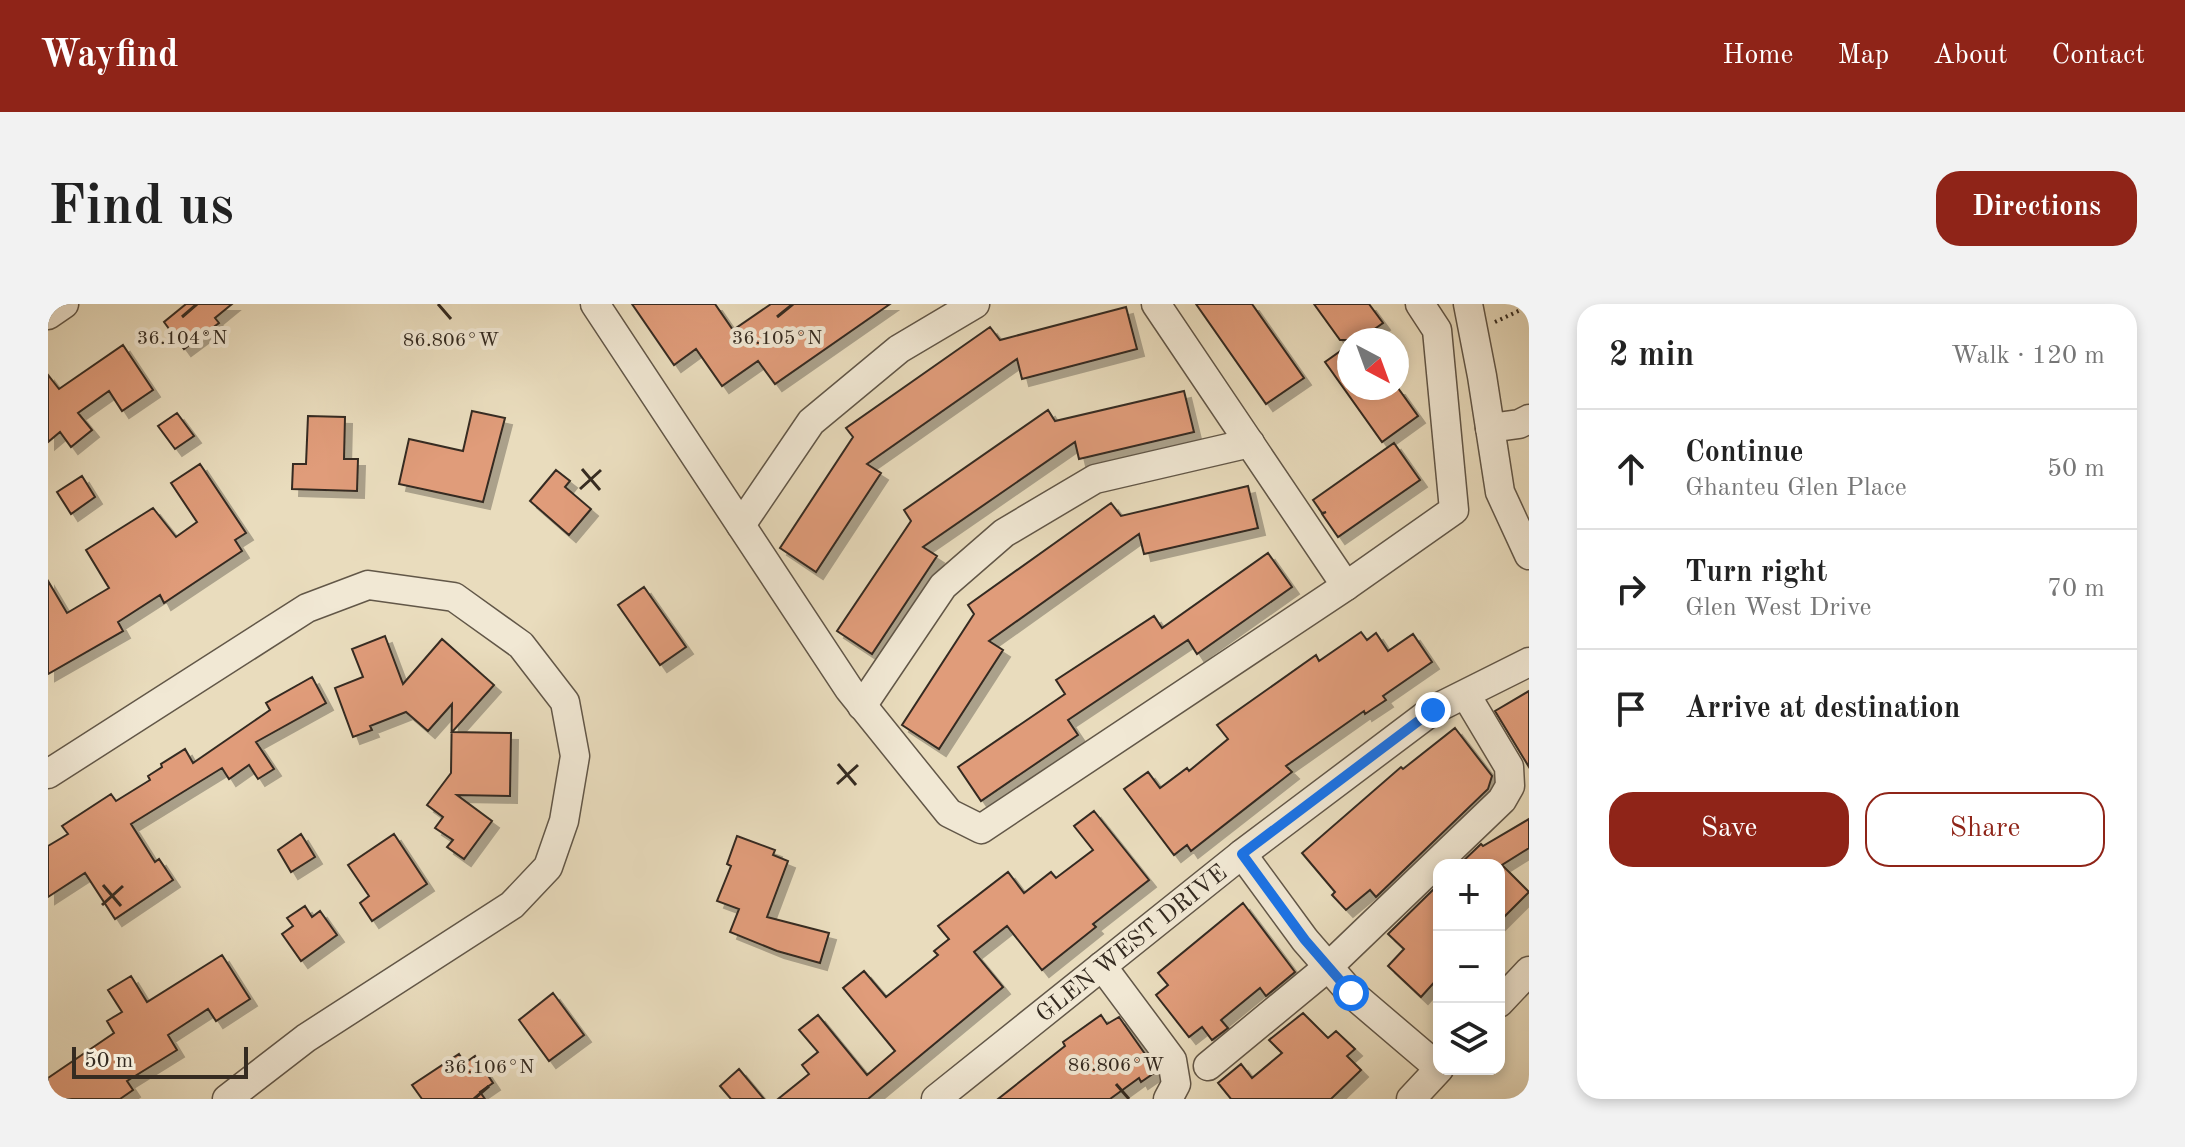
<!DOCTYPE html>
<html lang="en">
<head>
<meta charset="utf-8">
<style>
  :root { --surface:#fff; --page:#f2f2f2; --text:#222; --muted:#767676; --line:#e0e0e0; --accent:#8f2418 }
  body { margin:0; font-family:"Old Standard TT",serif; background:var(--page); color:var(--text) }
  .controls { position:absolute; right:24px; bottom:24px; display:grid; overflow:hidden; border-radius:16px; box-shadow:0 4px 12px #0003 }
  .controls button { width:72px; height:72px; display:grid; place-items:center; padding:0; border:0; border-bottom:2px solid var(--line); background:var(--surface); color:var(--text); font:40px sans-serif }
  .compass { position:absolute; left:1289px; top:24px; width:72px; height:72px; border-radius:50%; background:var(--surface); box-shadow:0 4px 12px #0003; rotate:139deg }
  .scale { position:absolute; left:24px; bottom:20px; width:176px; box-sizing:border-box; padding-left:8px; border:4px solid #352b21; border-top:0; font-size:22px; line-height:28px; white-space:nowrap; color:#352b21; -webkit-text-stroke:6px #f1e8d4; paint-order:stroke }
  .stop { position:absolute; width:24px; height:24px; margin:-18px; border:6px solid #1a73e8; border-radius:50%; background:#fff }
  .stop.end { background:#1a73e8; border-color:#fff; box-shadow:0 2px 8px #0008 }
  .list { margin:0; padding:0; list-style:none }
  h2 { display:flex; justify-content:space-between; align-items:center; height:104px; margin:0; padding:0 32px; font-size:34px }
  h2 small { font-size:26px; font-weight:400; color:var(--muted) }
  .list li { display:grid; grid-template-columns:52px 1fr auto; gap:24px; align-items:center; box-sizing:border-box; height:120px; padding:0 32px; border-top:2px solid var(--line) }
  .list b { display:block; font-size:30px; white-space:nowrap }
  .list p { margin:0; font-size:26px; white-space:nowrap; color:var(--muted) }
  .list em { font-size:26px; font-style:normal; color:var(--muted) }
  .actions { display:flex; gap:16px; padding:24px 32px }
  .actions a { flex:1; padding:18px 0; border:2px solid var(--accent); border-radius:24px; text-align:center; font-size:28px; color:var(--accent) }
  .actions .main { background:var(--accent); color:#fff }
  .icon { flex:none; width:44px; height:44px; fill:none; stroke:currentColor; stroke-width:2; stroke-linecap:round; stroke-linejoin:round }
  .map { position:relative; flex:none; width:1481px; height:795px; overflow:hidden; border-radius:24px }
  header { display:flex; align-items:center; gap:48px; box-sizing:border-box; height:112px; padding:0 40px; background:var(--accent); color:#fff }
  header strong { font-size:38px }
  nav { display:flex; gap:44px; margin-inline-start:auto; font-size:28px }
  .intro { display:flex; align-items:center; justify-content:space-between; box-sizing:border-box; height:192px; padding:0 48px }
  h1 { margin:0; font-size:56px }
  .button { padding:20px 36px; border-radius:24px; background:var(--accent); color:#fff; font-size:28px; font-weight:700 }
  main { display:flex; gap:48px; padding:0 48px }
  aside { flex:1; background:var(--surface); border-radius:24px; box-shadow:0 4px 12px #0003 }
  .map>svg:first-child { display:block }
  .building { fill:#e09c7a; stroke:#352b21; stroke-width:2; filter:url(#shadow) }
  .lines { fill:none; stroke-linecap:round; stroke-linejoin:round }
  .minor-casing { stroke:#625748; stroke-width:31 }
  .path { stroke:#352b21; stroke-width:4; stroke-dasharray:2 4; stroke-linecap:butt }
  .minor { stroke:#f1e8d4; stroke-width:28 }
  .route { stroke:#1a73e8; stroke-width:10 }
  .ticks { fill:none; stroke:#352b21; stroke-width:3 }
  .labels { text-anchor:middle; stroke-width:8; stroke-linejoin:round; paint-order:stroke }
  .street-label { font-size:24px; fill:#352b21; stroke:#f1e8d4 }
  .ticks-label { font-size:20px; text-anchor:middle; fill:#352b21; stroke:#f1e8d4; stroke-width:8; stroke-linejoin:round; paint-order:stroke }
</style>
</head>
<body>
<header>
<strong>Wayfind</strong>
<nav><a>Home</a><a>Map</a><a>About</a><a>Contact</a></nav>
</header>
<div class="intro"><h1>Find us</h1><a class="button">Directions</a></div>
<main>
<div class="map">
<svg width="1481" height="795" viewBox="0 0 1481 795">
  <defs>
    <filter id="shadow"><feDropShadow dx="7" dy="7" stdDeviation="0" flood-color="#0004"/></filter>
  </defs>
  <rect width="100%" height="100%" fill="#e9dcbd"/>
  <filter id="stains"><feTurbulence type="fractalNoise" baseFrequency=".0025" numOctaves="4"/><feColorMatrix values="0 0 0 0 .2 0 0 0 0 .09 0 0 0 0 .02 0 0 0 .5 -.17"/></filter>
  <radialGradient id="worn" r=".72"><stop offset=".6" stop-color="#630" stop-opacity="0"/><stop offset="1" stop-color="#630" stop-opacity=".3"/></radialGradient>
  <path class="building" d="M138,0H184L167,14L171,19L136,45L116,18Z
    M584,0H667L685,26L723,0H842L727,80L710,57L674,82L648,45L626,61Z
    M1148,0H1204L1256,74L1218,100Z
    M1266,0H1321L1335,19L1311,36H1292Z
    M1078,3L1089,45L974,75L969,55L819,160L833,169L768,268L732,244L805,133L798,124L942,23L952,36Z
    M75,41L105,86L74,107L61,87L30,109L44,126L23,143L12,128L0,138V71L11,85Z
    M1301,41V84H1350L1370,112L1334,138L1277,58Z
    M1136,87L1146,128L1031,155L1027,138L875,243L889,252L824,350L789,327L863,217L856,206L1000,106L1007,117Z
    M424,107L457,114L435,198L351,180L361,135L415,147Z
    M129,109L146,132L127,145L110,122Z
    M260,112L297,113L296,155H310L309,187L244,185L245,160H258Z
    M1346,139L1372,176L1290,233L1274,210L1278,208L1274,209L1265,196Z
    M152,160L198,229L187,236L194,247L116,299L112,291L70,318L75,327L0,370V277L19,309L61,284L38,246L105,204L128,233L149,218L123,179Z
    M508,166L522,177L517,183L543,205L521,231L482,197Z
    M34,172L47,193L23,210L9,188Z
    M1200,182L1210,224L1096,250L1091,230L941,337L955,346L891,445L854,421L926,310L920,301L1063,199L1073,212Z
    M1220,249L1244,283L1149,350L1140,336L1020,416L1030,431L933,497L910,463L1017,390L1008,376L1106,312L1114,324Z
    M596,283L638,343L612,361L570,301Z
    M1313,328L1319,336L1328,329L1340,347L1365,330L1384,358L1335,392L1338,396L1317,410L1316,407L1238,462L1244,468L1143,547L1139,541L1126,551L1076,485L1100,468L1112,484L1139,464L1141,467L1180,435L1169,421L1268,351L1271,357Z
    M337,332L355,380L394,335L446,381L404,428L463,429L462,492L409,491L444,517L416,555L399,543L405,536L387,524L395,513L379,501L403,469L404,400L380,427L358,408L322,422L324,426L305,433L287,384L315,373L304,345Z
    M264,373L278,399L208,438L226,465L210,475L201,461L181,475L174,464L83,520L107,558L111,555L125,576L67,615L37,569L0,593V542L20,530L14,522L63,490L68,497L102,476L100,472L114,463L113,460L137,445L145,459L222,406L218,399Z
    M1481,387V463L1447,407Z
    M1407,424L1444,472L1440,485L1328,593L1322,586L1298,606L1284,591L1287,588L1254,549L1353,463L1355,465Z
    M1046,507L1101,576L1045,620L1048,623L994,666L959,622L926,648L955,683L820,795H730L761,770L754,761L770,748L751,726L770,711L819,771L847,747L795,684L816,667L838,693L890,651L886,647L901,635L890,622L960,568L976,589L1003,568L1008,574L1045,546L1026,522Z
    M1481,515V544L1454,561L1481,588L1451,618V561H1411L1433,540L1435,542Z
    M253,530L267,553L243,568L230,546Z
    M346,530L379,580L324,617L312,599L321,592L300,561Z
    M689,532L727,546L725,551L740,557L719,613L781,629L772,659L729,647L682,628L691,605L669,597L683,562L679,560Z
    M1391,580V673L1373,693L1340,662L1356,645L1340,630Z
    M1195,599L1247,668L1218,692L1212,684L1173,716L1180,724L1164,736L1154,723L1141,733L1108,691L1120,681L1110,669Z
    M257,602L264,613L272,607L289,631L253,657L234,630L245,622L239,614Z
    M174,651L202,695L168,717L160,705L120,731L129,746L79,777L85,786L72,795H0V774L66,729L59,717L74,708L60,686L83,672L99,698Z
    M505,689L536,731L501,757L471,716Z
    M1255,709L1280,734L1288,727L1307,745L1299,752L1313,766L1283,795H1183L1170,779L1193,760L1204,774L1234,749L1221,736Z
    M1053,711L1059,720L1071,713L1109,767L1093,778L1091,774L1062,795H950L1017,742L1015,738Z
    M411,750L417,759L427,752L445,779L432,788L437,795H374L364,781Z
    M691,765L716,795H683L672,782Z"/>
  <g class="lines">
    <g class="minor-casing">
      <g id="minor">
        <path d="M547,0L801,385L901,509L933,525L1298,282L1108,0"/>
        <path d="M1420,0L1434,72L1452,188L1481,251"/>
        <path d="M0,11L16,0"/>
        <path d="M1442,124L1471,120L1481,115"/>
        <path d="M693,221L763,118L851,45L927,0"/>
        <path d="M1298,282L1406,206L1389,26L1372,0"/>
        <path d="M814,402L895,282L956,229L1047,175L1202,139"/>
        <path d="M0,470L259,304L320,281L406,293L473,341L517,398L527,452L516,517L500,563L464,601L258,734L179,795"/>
        <path d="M1194,550L1257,636L1303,689L1391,764"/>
        <path d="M1054,662L1124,756L1128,780L1120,795"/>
        <path d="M1451,699L1481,667"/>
        <path d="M1160,762L1280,663L1454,496L1462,482L1461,463L1418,391"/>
        <path id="s1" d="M888,795L1194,550L1385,406L1481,358"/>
        <path d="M1363,795L1391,765"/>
      </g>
    </g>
    <path class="path" d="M1447,18L1481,2"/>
    <use href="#minor" class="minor"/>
  </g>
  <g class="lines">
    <path class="route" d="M1303,689L1257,636L1194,550L1385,406"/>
  </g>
  <path class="ticks" d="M390,0L403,15M134,13L149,0M729,13L745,0M534,165L552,186M532,185L553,166M790,460L808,481M789,480L810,461M55,581L73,602M54,601L75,582M1068,780L1081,795M426,795L441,782"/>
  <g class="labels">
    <g class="street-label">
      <text dy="8" stroke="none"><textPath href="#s1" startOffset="250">GLEN WEST DRIVE</textPath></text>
    </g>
  </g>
  <g class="ticks-label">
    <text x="134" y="40">36.104°N</text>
    <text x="729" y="40">36.105°N</text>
    <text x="403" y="42">86.806°W</text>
    <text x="1068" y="767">86.806°W</text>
    <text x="441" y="769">36.106°N</text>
  </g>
  <rect width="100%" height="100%" filter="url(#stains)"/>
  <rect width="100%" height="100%" fill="url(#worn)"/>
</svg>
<div class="controls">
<button>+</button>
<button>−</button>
<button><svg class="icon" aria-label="layers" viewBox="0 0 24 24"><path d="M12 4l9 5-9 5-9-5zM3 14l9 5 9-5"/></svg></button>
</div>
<svg class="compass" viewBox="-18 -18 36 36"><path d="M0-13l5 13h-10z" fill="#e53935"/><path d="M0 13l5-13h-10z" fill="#767676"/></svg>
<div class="scale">50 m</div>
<div class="stop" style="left:1303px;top:689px"></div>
<div class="stop end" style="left:1385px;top:406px"></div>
</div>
<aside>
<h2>2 min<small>Walk · 120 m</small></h2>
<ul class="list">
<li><svg class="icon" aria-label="ahead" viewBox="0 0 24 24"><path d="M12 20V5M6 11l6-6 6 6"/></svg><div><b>Continue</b><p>Ghanteu Glen Place</p></div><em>50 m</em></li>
<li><svg class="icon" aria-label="right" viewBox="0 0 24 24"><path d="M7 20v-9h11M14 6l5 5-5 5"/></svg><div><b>Turn right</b><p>Glen West Drive</p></div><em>70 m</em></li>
<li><svg class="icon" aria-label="arrive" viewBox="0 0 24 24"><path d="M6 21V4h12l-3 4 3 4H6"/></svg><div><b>Arrive at destination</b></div></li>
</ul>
<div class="actions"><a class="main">Save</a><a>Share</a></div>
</aside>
</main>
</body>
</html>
